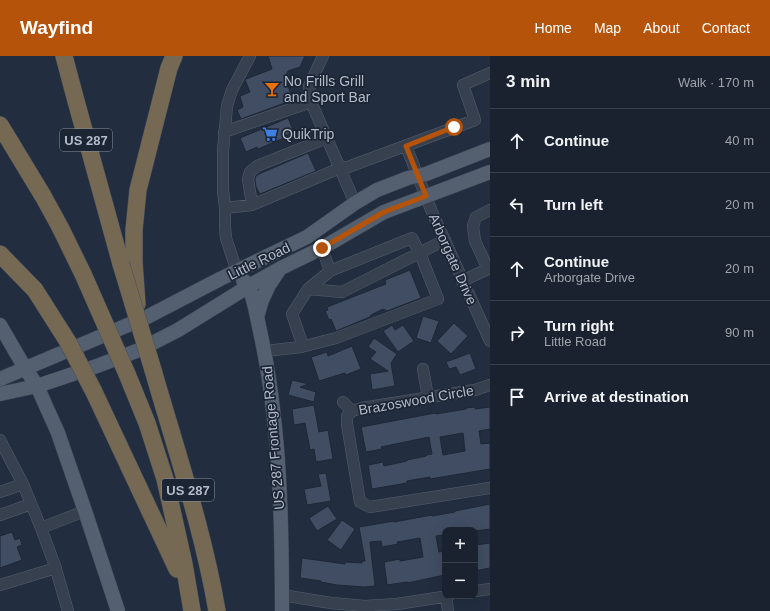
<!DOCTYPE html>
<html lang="en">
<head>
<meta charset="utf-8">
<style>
  :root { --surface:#1a222f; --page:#232a37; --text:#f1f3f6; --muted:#9fa4aa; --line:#383f4b; --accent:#b45309 }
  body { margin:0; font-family:Arial,sans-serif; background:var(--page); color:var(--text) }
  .controls { position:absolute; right:12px; bottom:12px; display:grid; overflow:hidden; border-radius:8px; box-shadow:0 4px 16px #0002 }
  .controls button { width:36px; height:36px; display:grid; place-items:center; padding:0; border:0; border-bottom:1px solid var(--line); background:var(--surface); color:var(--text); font:20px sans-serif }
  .stop { position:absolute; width:12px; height:12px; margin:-9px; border:3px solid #b45309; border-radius:50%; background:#fff }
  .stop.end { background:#b45309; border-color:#fff; box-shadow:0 1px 4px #0008 }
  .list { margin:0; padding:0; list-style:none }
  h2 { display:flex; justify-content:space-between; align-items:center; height:52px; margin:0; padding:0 16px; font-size:17px }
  h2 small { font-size:13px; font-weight:400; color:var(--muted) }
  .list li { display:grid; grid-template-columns:26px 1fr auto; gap:12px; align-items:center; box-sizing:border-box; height:64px; padding:0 16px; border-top:1px solid var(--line) }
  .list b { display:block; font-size:15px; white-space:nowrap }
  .list p { margin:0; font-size:13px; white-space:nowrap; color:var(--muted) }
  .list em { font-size:13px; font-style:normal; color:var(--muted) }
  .icon { flex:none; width:22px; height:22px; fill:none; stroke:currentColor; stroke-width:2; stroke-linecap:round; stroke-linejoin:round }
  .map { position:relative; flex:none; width:490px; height:555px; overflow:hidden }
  header { display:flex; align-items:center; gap:24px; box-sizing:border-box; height:56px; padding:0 20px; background:var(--accent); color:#fff }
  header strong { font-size:19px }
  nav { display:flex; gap:22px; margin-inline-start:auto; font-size:14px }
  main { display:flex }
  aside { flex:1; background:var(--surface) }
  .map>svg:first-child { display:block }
  .building { fill:#414d62; stroke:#1e2736; fill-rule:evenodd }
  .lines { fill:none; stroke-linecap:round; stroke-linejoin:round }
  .minor-casing { stroke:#555e6d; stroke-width:12 }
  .major-casing { stroke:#404958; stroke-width:15 }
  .highway-casing { stroke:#424b5a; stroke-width:18 }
  .minor { stroke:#37404f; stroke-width:11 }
  .major { stroke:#545f6f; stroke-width:14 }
  .highway { stroke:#766953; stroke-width:17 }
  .highway-bridge-casing { stroke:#424b5a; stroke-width:18; stroke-linecap:butt }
  .highway-bridge { stroke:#766953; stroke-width:17 }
  .route { stroke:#b45309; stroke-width:5 }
  .labels { text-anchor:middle; stroke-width:3.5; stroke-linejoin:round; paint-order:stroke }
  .shield { fill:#1c2534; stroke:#868e9d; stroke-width:1 }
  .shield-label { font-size:13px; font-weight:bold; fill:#b3bbca }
  .poi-label { font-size:14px; fill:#b3bbca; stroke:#1c2534; text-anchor:start }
  .street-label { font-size:14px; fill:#b3bbca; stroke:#1c2534 }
</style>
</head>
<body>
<header>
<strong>Wayfind</strong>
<nav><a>Home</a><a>Map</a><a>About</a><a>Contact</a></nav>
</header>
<main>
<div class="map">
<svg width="490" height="555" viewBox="0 0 490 555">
  <rect width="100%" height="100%" fill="#222e3f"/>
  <path class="building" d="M268,0H305L300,11L288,15L285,21L293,44L241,63L237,54L243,51L240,40L250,36L245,24L246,23L272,13Z
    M288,62L294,76L284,80V82L258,93L257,91L246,96L240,82Z
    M308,97L316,115L260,138L256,131L255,123L256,120L259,118Z
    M410,214L421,242L387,255L383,253L371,259L370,261L336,275L331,263L329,264L325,255L328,254L327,251L386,228L385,224Z
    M423,260L439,265L431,287L416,282Z
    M454,267L468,280L451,298L437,285Z
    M392,269L395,274L403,269L414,285L398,296L383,275Z
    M374,282L397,298L391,307L395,330L372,334L370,318L388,315L370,303L376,296L368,291Z
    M352,290L361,313L346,319L345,317L319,325L311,301L327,296L328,300Z
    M470,297L476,313L460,319L456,311L449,313L446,306Z
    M292,324L309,328L300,331L316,336L314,346L288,339Z
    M314,349L319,376L328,374L333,403L316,406L314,393L310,394L305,367L294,369L292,353Z
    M475,351V353L490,351V373L479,375L481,388L490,387V413L430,423V421L407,425V427L372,433L368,409L383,406L384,410L407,405V404L426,400V399L432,398L429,381L381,391L382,393L366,396L361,371L435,357L436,358L466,353V352ZM463,377L465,395L443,399L440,381Z
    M326,417L331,445L307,449L304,433L321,430L318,418Z
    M490,448V473L475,475V474H445V479L436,480L439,496L445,495V519L407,527V526L387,529L384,506L400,503V505L423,501L420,482L397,486L398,488L382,491L381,485L370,486L375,530L365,531L337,529L321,526V525L300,522L302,502L345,508V506L362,507V505H365L359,471L394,465V466L432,459V460L455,456V455Z
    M328,450L337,463L317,475L309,462Z
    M342,464L355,473L341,494L327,484Z
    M12,476L15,484L20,482L22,489L17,491L22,504L0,512V480Z
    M490,487V512L475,515V489Z"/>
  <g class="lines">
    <g class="minor-casing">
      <path id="minor" d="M323,0L309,30L311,46L355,147
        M224,76L311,46
        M406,90L432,156L490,285
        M252,149L248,123L250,116L257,110L327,82
        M225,152L252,149L340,112L348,111L475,64L463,29L490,17
        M237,216L226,182L225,171V152L223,134V95L227,50L232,34L250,0
        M462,225L488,213L475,185L473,170L476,161L490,154
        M308,233L342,236L445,184
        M303,290L292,258L308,233L330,215
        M265,295L301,291L336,282L438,243L421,200L412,182L330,215L322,192
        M423,313L428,341
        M490,329L475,334L362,352L352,355L347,360V368L360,446L370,451L490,432
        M343,346L352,355
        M0,384L23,428
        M0,436L23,428L41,472L55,510L68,555
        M0,459L31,448
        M41,472L85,455
        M0,529L56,512
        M475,535L490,533
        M282,539L331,547L365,550L397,548L449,540
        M446,540L448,555"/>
    </g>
    <g class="major-casing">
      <path id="major" d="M243,224C245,226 248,228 249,231C254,243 257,261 260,275C280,366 282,462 282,555
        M257,261L262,244L269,229L279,214
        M0,269L25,312L37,330L58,377L85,455L118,555
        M0,323L147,261L220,223L307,181L355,147L377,134L408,122L426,118L490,93
        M0,338L37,330L97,310L139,294L178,274L249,230L281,212L322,192L384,156L490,116"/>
    </g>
    <g class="highway-casing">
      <path id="highway" d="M64,0L76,45L121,208
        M0,69L43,140L60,171L83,218
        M0,198L35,234
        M137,248L134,206V174L138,134L169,12L174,0
        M153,314C176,394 203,473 217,555
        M127,318L147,367L165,423L184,508L192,555
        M94,336L177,513"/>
    </g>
    <use href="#minor" class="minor"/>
    <use href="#major" class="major"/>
    <use href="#highway" class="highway"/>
    <g class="highway-bridge-casing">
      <path id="highway-bridge" d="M121,208L153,314
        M83,218L127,318
        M35,234L68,286L94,336"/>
    </g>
    <use href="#highway-bridge" class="highway-bridge"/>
  </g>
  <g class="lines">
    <path class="route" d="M322,192L384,156L426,140L406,90L454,71"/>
  </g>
  <defs>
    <g id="bar-bare" transform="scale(1.2)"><path d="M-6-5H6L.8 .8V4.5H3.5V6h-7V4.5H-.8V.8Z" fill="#e8710a" stroke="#1c2534" stroke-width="2.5" paint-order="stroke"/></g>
    <g id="supermarket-bare" transform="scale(1.2)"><path d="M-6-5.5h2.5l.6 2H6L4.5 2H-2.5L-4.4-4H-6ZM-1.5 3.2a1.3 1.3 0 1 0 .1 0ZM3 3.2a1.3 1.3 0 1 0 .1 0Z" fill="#3f7fe0" stroke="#1c2534" stroke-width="2.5" paint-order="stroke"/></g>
  </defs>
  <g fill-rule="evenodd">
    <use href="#bar-bare" x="272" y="33"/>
    <use href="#supermarket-bare" x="270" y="78"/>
  </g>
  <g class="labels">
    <g class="shield">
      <rect x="60" y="73" width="52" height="22" rx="3"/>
      <rect x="162" y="423" width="52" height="22" rx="3"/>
    </g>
    <g class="shield-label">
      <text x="86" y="89">US 287</text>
      <text x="188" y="439">US 287</text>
    </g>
    <g class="poi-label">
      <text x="284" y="30">No Frills Grill<tspan x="284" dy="16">and Sport Bar</tspan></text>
      <text x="282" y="83">QuikTrip</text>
    </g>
    <g class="street-label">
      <text transform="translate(453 203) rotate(66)" y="5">Arborgate Drive</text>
      <text transform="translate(259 205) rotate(-26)" y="5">Little Road</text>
      <text transform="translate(416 344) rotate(-10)" y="5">Brazoswood Circle</text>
      <text transform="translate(273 382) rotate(-95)" y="5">US 287 Frontage Road</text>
    </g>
  </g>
</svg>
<div class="controls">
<button>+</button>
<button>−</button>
</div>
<div class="stop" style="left:454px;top:71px"></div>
<div class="stop end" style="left:322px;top:192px"></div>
</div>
<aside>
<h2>3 min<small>Walk · 170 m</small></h2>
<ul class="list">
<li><svg class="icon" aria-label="ahead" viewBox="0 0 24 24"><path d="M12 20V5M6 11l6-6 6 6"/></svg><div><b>Continue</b></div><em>40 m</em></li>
<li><svg class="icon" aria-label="left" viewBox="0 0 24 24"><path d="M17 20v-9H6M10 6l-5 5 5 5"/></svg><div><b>Turn left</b></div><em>20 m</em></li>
<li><svg class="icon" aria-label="ahead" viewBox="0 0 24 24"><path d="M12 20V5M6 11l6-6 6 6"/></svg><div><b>Continue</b><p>Arborgate Drive</p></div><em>20 m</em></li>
<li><svg class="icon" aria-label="right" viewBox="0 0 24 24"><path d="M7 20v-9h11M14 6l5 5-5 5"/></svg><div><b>Turn right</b><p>Little Road</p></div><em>90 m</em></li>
<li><svg class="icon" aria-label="arrive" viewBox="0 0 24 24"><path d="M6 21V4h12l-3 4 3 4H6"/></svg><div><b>Arrive at destination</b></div></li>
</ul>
</aside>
</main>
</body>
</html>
